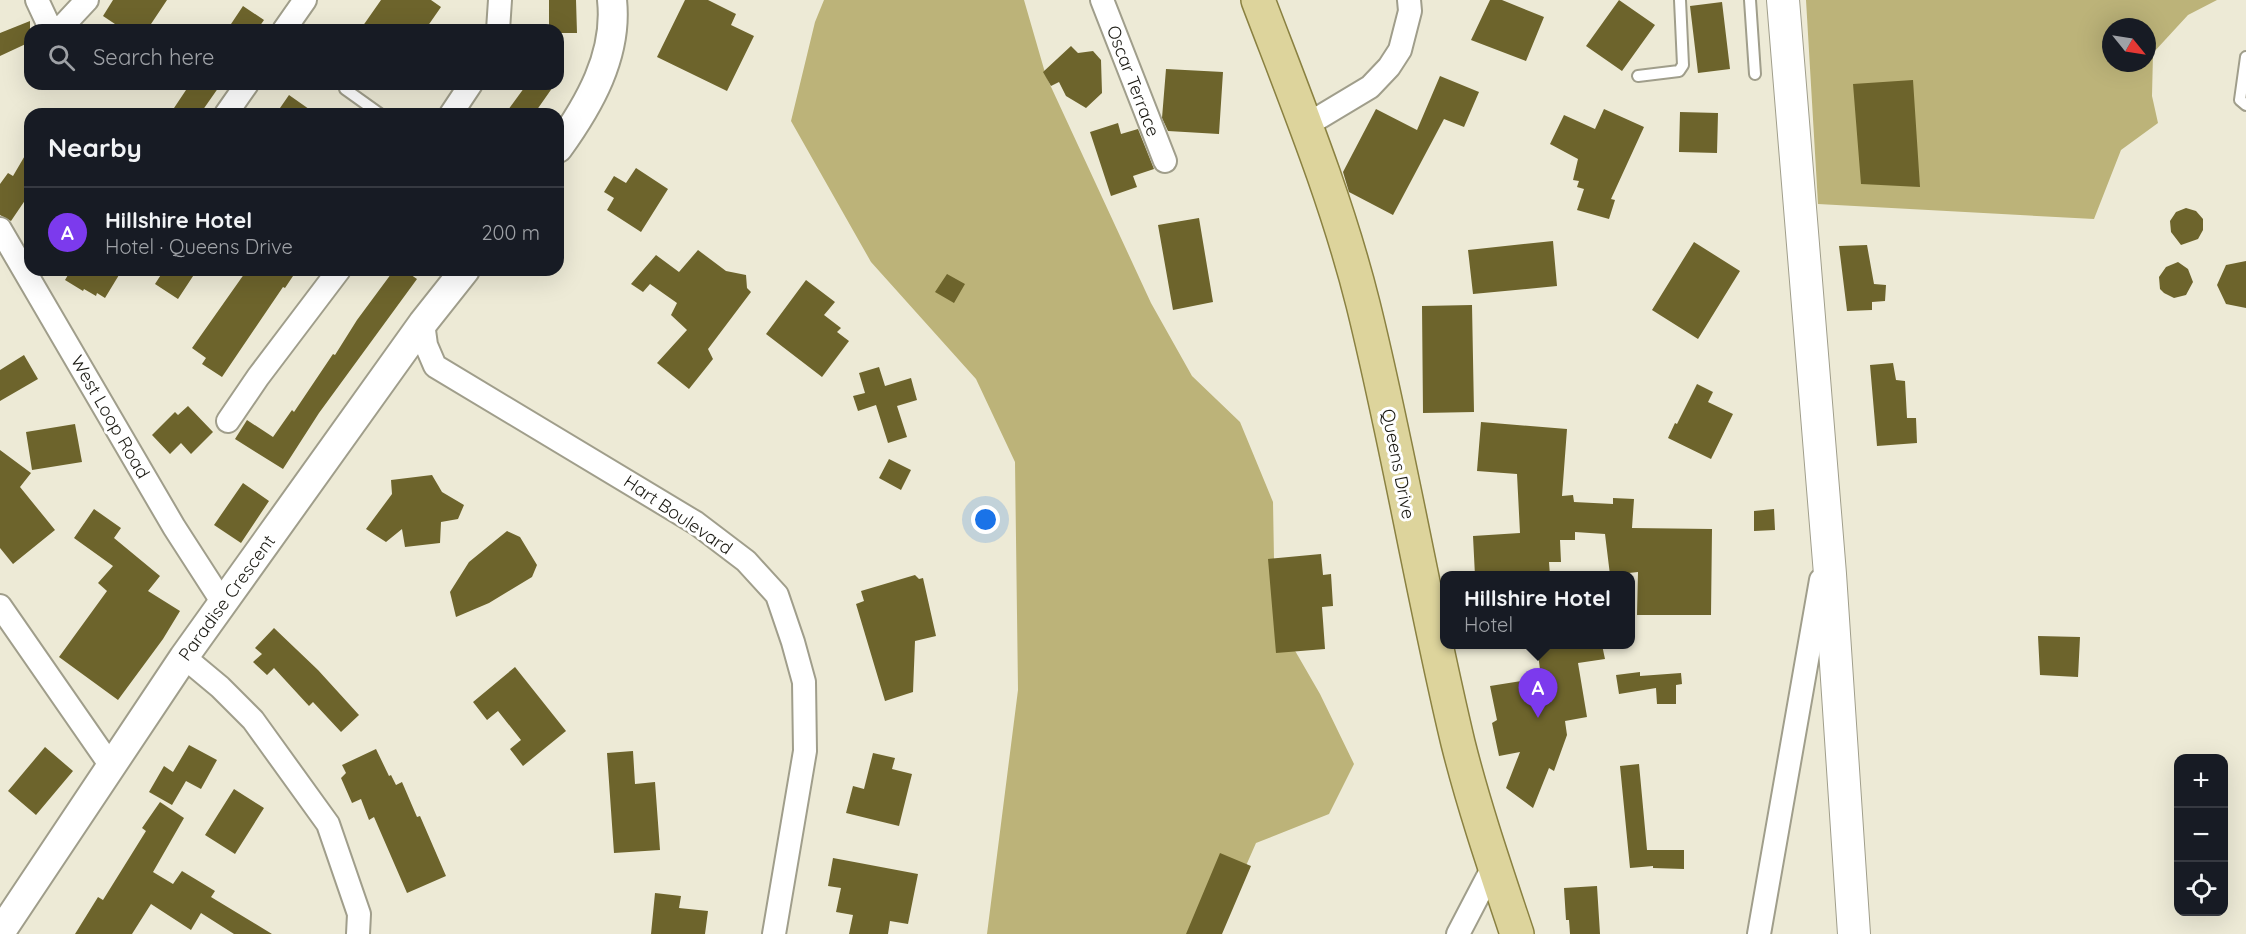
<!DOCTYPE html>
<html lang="en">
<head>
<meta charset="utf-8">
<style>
  :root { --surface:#171b24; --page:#20242c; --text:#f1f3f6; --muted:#9ea1a6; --line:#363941; --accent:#7c3aed }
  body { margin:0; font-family:Quicksand,sans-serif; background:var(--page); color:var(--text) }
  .controls { position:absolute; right:18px; bottom:18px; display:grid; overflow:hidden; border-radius:12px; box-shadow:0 6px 24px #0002 }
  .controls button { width:54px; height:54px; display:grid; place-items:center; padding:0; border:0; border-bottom:2px solid var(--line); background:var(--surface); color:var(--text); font:30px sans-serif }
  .compass { position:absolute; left:2102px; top:18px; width:54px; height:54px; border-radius:50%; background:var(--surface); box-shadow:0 6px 24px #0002; rotate:120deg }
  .you { position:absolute; left:986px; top:520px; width:21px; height:21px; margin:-15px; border:4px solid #fff; border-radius:50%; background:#1a73e8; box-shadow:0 0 0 9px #1a73e833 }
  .badge { display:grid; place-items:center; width:39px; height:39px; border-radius:50%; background:var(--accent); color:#fff; font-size:20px; font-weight:700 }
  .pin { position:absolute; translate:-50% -50px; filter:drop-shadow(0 2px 3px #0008) }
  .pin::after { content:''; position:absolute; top:32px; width:21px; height:18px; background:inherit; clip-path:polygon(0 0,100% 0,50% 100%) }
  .popup { position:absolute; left:1440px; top:571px; width:195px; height:78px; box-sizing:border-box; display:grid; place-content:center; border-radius:12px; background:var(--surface); filter:drop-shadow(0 2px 4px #0005); font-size:20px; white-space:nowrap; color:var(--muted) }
  .popup b { font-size:22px; color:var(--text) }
  .popup::after { content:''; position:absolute; left:50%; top:100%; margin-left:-12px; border:12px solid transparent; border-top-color:var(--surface) }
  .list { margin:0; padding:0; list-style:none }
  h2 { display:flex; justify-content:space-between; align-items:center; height:78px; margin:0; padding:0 24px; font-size:26px }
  h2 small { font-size:20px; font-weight:400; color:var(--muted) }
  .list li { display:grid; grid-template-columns:39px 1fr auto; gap:18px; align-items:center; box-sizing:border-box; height:90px; padding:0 24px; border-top:2px solid var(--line) }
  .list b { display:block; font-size:22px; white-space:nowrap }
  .list p { margin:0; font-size:20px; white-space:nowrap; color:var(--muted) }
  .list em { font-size:20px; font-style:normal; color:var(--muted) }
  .icon { flex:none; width:33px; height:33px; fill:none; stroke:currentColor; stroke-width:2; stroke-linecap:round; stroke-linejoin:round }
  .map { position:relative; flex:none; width:2246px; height:934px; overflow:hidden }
  .search { position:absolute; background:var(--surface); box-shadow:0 6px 24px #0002; left:24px; top:24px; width:540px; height:66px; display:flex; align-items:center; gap:15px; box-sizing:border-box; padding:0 21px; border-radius:18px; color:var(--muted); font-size:22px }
  .panel { position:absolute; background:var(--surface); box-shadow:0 6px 24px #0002; left:24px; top:108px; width:540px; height:168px; border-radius:18px }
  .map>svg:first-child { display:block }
  .forest { fill:#bcb379; fill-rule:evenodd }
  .building { fill:#6d642c }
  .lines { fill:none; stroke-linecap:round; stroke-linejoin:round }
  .service-casing { stroke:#a09e8b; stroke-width:14 }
  .minor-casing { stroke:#a09e8b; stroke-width:26 }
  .tertiary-casing { stroke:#a09e8b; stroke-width:32 }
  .secondary-casing { stroke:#a09e8b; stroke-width:34 }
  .primary-casing { stroke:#8a8141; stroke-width:36 }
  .service { stroke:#fff; stroke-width:10 }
  .minor { stroke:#fff; stroke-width:22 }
  .tertiary { stroke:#fff; stroke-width:28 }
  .secondary { stroke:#fff; stroke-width:32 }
  .primary { stroke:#ddd49c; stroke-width:33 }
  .labels { text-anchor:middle; stroke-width:6; stroke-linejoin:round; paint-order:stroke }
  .street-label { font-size:18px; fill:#1b1a13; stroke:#fff }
</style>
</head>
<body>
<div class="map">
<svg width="2246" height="934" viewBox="0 0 2246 934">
  <rect width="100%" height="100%" fill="#edead6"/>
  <path class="forest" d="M824,0H1024L1046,76L1151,303L1192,376L1240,422L1273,502L1275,616L1320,694L1354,764L1329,814L1256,843L1219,927V934H987L1018,690L1015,462L976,379L871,262L791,121L815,22Z
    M1806,0H2217L2188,15L2153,53L2152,96L2158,123L2121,150L2094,219L1818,204ZM2111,27H2147V63H2111Z"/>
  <path class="building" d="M113,0H167L147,30H124L103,16Z
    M381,0H431L441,7L425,30H360Z
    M549,0H576L577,33H558V30H549Z
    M685,0H708L736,14L731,25L754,36L727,91L657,57Z
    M1490,0H1502L1544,17L1526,61L1471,40Z
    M1619,0L1655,25L1622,71L1586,46Z
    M1722,2L1730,69L1698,73L1690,6Z
    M243,6L264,20L257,30H227Z
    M30,21V42L0,56V33Z
    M1071,46L1078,53L1093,51L1101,60L1102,93L1086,108L1066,96L1059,82L1051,86L1043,72Z
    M1166,69L1223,72L1219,134L1168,131L1162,118Z
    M1440,76L1479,92L1464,127L1444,119L1393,215L1349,192L1343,172L1376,109L1417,130Z
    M1913,80L1920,187L1861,184L1853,84Z
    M190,84H221L200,114H170Z
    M527,84H555L534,114H505Z
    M289,95L316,114H289L280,108Z
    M1604,109L1644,127L1611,199L1615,200L1609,219L1577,210L1584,189L1577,187L1579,181L1573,180L1578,159L1550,144L1564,115L1595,129Z
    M1680,112L1718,113L1717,153L1679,152Z
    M1118,123L1121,134L1138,129L1154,169L1133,176L1137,187L1111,196L1090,132Z
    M30,147V193L11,221L0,215V184L8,173L13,176Z
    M636,168L668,189L641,232L607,210L614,198L604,192L614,176L626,183Z
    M2186,208L2196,211L2203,219V230L2198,239L2181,245L2171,232L2170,221L2176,212Z
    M1199,218L1213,302L1173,310L1158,225Z
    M1553,241L1557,286L1473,294L1468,250Z
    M1694,242L1740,271L1698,339L1652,310Z
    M1867,245L1874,284L1886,285L1885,301L1872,302V310L1847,311L1839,246Z
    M698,250L726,271L746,275L747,288L751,292L708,349L713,359L689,389L657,363L687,330L671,315L677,303L650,284L643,292L631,284L656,255L679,272Z
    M2246,261V308L2226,304L2217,285L2226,265Z
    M2178,262L2188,269L2193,282L2186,295L2174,298L2164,293L2160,289L2159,277L2166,267Z
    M71,270H122L105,298L97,293L96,296L84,289L83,291L65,280Z
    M164,270H197L178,299L155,284Z
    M247,270H297L285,288L283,287L222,377L202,364L206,358L192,348Z
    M394,270H404L417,279L319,413L283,469L235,439L247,420L273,437L292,410L294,412L333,354L335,355L357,320Z
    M947,274L965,284L954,303L935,292Z
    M806,280L835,302L824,315L841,328L837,332L849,341L822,377L766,334Z
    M1472,305L1474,412L1423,413L1422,306Z
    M24,355L38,379L0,401V370Z
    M1893,363L1896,380L1905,381L1907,418H1916L1917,443L1877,446L1870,365Z
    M879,367L885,386L911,378L917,400L897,406L907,437L888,443L876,405L858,411L853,396L865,393L859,373Z
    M1697,384L1713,392L1708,402L1733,414L1711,459L1668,438L1675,423L1677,424Z
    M188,406L213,432L191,454L181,443L170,454L152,435L175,412L178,415Z
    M1481,422L1567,429L1562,496L1573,495L1574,502L1613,504V498L1634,499L1632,528L1712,529L1711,615H1637L1638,572L1610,575L1605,534L1575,532V540H1560L1561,562H1549L1550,576H1475L1473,536L1520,533L1517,474L1477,471Z
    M75,424L82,462L32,470L26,432Z
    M0,450L31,473L20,487L55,530L13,564L0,548Z
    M889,459L911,470L901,490L879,478Z
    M432,475L442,492L464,505L458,519L441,522L440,543L405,547L402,529L386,542L366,529L392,494L391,480Z
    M243,483L269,501L241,543L214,525Z
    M94,509L121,528L114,538L160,576L148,591L180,611L163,639L118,700L59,657L107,591L98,583L113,566L74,538Z
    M1774,509L1775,530L1754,531V511Z
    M507,531L520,537L537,565L532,577L489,603L456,617L450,592L469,562Z
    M1321,554L1323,575L1331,574L1333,606L1322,607L1325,649L1276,653L1268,559Z
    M915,575L919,579L923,578L936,636L915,641L913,692L885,701L856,604L864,601L861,591Z
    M274,628L318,670L359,715L341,732L313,702L309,706L274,668L267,675L253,662L262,654L255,648Z
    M2038,636L2080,637L2078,677L2040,675Z
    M1537,645H1602L1605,659L1578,663L1587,717L1565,721L1567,735L1554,771L1549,768L1533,808L1506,788L1520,752L1499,756L1492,723L1497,720L1490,686L1541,678Z
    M515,667L566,731L523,766L510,749L521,740L498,711L487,720L473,702Z
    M1640,672V676L1681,673L1682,684L1676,685V704H1657L1656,688L1619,694L1616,675Z
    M189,745L217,760L201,789L186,781L172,805L149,792L164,766L173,772Z
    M45,747L73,771L36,815L8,791Z
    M376,749L389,776L391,775L396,785L402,782L417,817L420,816L446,876L407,893L374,817L369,820L361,799L352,803L341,778L346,773L342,765Z
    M633,751L635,784L655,782L660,850L614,853L607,753Z
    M873,753L895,758L892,769L912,774L899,826L846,813L853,786L864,789Z
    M1639,764L1647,850H1684V869L1653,868V866L1630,868L1620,766Z
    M234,789L264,808L235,854L205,835Z
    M160,802L184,818L153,872L173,884L182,871L215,891L211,897L272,934H234L201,913L191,930L151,904L132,934H75L98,897L103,900L146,831L142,828Z
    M1220,853L1251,866L1222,934H1186Z
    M833,858L918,874L908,924L890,921L888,934H849L853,915L836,912L841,888L828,886Z
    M1597,886L1600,934H1570L1569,920H1566L1564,888Z
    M655,893L681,896L679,908L708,911L705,934H651Z"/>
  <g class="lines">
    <g class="service-casing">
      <path id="service" d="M1750,0L1755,74
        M2246,57L2240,100L2246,105
        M1638,76L1679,71L1683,65L1680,0
        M345,89L380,114"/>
    </g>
    <g class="minor-casing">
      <path id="minor" d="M37,0L51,30
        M1102,0L1165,161
        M59,30L87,0
        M284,30L305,0
        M498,30L500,0
        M226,114L247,84
        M451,114L471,84
        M1305,126L1370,87L1389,67L1400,50L1410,11L1409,0
        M0,229L174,527L223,603
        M423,323L426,345L435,366L696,523L746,561L777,595L793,642L804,682L805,751L774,934
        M228,421L258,377L339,270
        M0,606L111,766
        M184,657L220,687L253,720L328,824L359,914L358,934
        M1458,934L1494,865
        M1759,934L1821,580"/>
    </g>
    <g class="tertiary-casing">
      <path id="tertiary" d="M558,148C589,105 618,55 612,0
        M0,933L184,657L423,323L465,270"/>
    </g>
    <g class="secondary-casing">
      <path id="secondary" d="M1783,0L1830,574L1854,934"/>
    </g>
    <g class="primary-casing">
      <path id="primary" d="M1258,0C1296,100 1337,200 1363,304C1399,449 1423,597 1458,743C1474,807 1496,871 1517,934"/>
    </g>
    <use href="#service" class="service"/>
    <use href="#minor" class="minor"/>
    <use href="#tertiary" class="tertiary"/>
    <use href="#secondary" class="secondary"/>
    <use href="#primary" class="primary"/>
  </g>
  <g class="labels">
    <g class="street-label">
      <text transform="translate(1133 81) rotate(69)" y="6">Oscar Terrace</text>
      <text transform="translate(110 417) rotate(60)" y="6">West Loop Road</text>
      <text transform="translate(1398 464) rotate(79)" y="6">Queens Drive</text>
      <text transform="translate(678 515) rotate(34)" y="6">Hart Boulevard</text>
      <text transform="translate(227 598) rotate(-54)" y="6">Paradise Crescent</text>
    </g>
  </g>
</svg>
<div class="controls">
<button>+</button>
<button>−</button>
<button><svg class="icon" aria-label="locate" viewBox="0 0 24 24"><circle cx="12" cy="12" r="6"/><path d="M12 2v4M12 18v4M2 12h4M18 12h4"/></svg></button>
</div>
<svg class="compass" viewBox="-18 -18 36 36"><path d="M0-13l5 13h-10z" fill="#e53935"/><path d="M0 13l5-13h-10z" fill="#9ea1a6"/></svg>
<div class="you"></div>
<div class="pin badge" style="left:1538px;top:718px">A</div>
<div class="popup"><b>Hillshire Hotel</b>Hotel</div>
<div class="search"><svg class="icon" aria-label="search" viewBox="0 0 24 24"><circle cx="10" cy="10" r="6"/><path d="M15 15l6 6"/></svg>Search here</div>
<section class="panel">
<h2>Nearby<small></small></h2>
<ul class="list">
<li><span class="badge">A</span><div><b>Hillshire Hotel</b><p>Hotel · Queens Drive</p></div><em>200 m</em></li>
</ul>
</section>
</div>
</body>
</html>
